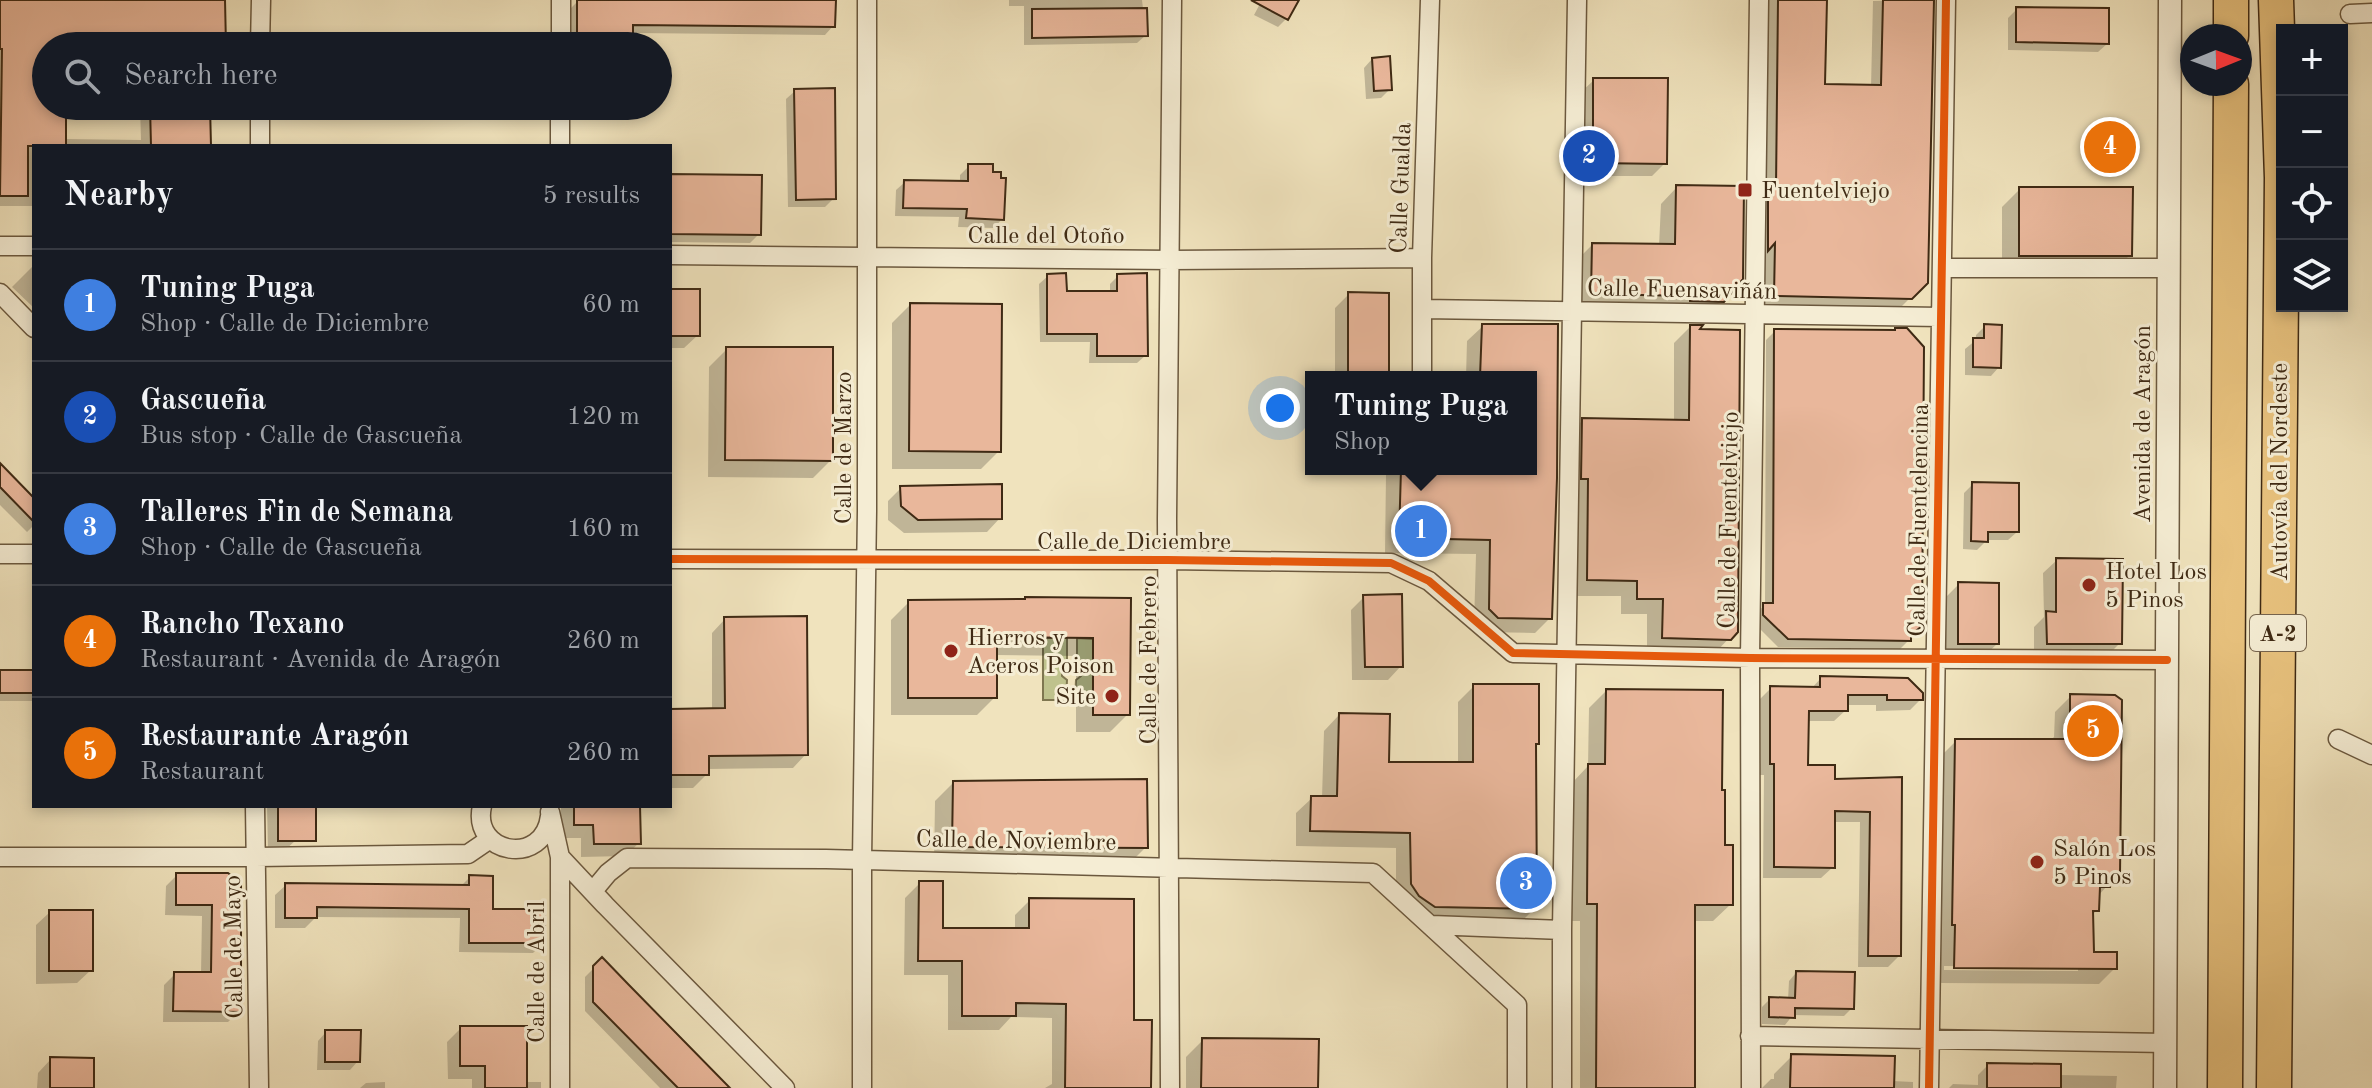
<!DOCTYPE html>
<html lang="en">
<head>
<meta charset="utf-8">
<style>
  :root { --surface:#171b24; --page:#242831; --text:#f1f3f6; --muted:#9ea1a6; --line:#363941; --accent:#c59692 }
  body { margin:0; font-family:"Old Standard TT",serif; background:var(--page); color:var(--text) }
  .controls { position:absolute; right:24px; top:24px; display:grid; overflow:hidden; border-radius:0px; box-shadow:0 4px 12px #0003 }
  .controls button { width:72px; height:72px; display:grid; place-items:center; padding:0; border:0; border-bottom:2px solid var(--line); background:var(--surface); color:var(--text); font:40px sans-serif }
  .compass { position:absolute; left:2180px; top:24px; width:72px; height:72px; border-radius:50%; background:var(--surface); box-shadow:0 4px 12px #0003; rotate:89deg }
  .you { position:absolute; left:1280px; top:408px; width:28px; height:28px; margin:-20px; border:6px solid #fff; border-radius:50%; background:#1a73e8; box-shadow:0 0 0 12px #1a73e833 }
  .badge { display:grid; place-items:center; width:52px; height:52px; border-radius:50%; background:var(--accent); color:#fff; font-size:26px; font-weight:700 }
  .pin { position:absolute; translate:-50% -50%; border:4px solid #fff; box-shadow:0 2px 8px #0006 }
  .popup { position:absolute; left:1305px; top:371px; width:232px; height:104px; box-sizing:border-box; display:grid; place-content:center; border-radius:0px; background:var(--surface); filter:drop-shadow(0 2px 6px #0005); font-size:26px; white-space:nowrap; color:var(--muted) }
  .popup b { font-size:30px; color:var(--text) }
  .popup::after { content:''; position:absolute; left:50%; top:100%; margin-left:-16px; border:16px solid transparent; border-top-color:var(--surface) }
  .list { margin:0; padding:0; list-style:none }
  h2 { display:flex; justify-content:space-between; align-items:center; height:104px; margin:0; padding:0 32px; font-size:34px }
  h2 small { font-size:26px; font-weight:400; color:var(--muted) }
  .list li { display:grid; grid-template-columns:52px 1fr auto; gap:24px; align-items:center; box-sizing:border-box; height:112px; padding:0 32px; border-top:2px solid var(--line) }
  .list b { display:block; font-size:30px; white-space:nowrap }
  .list p { margin:0; font-size:26px; white-space:nowrap; color:var(--muted) }
  .list em { font-size:26px; font-style:normal; color:var(--muted) }
  .icon { flex:none; width:44px; height:44px; fill:none; stroke:currentColor; stroke-width:2; stroke-linecap:round; stroke-linejoin:round }
  .map { position:relative; flex:none; width:2372px; height:1088px; overflow:hidden }
  .search { position:absolute; background:var(--surface); box-shadow:0 4px 12px #0003; left:32px; top:32px; width:640px; height:88px; display:flex; align-items:center; gap:20px; box-sizing:border-box; padding:0 28px; border-radius:44px; color:var(--muted); font-size:30px }
  .panel { position:absolute; background:var(--surface); box-shadow:0 4px 12px #0003; left:32px; top:144px; width:640px; height:664px; border-radius:0px }
  .map>svg:first-child { display:block }
  .green { fill:#bfc28d; stroke:#7f7650; stroke-width:2 }
  .shadow { fill:#0003; fill-rule:evenodd }
  .building { fill:#e9b79b; stroke:#3f2a14; stroke-width:2 }
  .lines { fill:none; stroke-linecap:round; stroke-linejoin:round }
  .minor-casing { stroke:#6b583e; stroke-width:21 }
  .tertiary-casing { stroke:#6b583e; stroke-width:25 }
  .motorway-casing { stroke:#3f2a14; stroke-width:37 }
  .minor { stroke:#f5edd4; stroke-width:18 }
  .tertiary { stroke:#f5edd4; stroke-width:22 }
  .motorway { stroke:#e8c27e; stroke-width:34 }
  .cycleway-casing { stroke:#f5edd4; stroke-width:13 }
  .cycleway { stroke:#e8590c; stroke-width:8 }
  .poi-dot { fill:#8f2418; stroke:#f5edd4; stroke-width:3 }
  .labels { text-anchor:middle; stroke-width:6; stroke-linejoin:round; paint-order:stroke }
  .shield { fill:#f5edd4; stroke:#76644e; stroke-width:2 }
  .shield-label { font-size:22px; font-weight:bold; fill:#3f2a14 }
  .street-label { font-size:24px; fill:#3f2a14; stroke:#f5edd4 }
  .poi-label { font-size:24px; fill:#3f2a14; stroke:#f5edd4; text-anchor:start }
</style>
</head>
<body>
<div class="map">
<svg width="2372" height="1088" viewBox="0 0 2372 1088">
  <rect width="100%" height="100%" fill="#f0e3bd"/>
  <filter id="stains"><feTurbulence type="fractalNoise" baseFrequency=".0025" numOctaves="4"/><feColorMatrix values="0 0 0 0 .2 0 0 0 0 .09 0 0 0 0 .02 0 0 0 .5 -.17"/></filter>
  <radialGradient id="worn" r=".72"><stop offset=".6" stop-color="#630" stop-opacity="0"/><stop offset="1" stop-color="#630" stop-opacity=".3"/></radialGradient>
  <path class="green" d="M1043,638H1067V664L1062,667V676L1067,680L1066,700H1043Z
    M1077,638L1093,639V701H1075L1076,680L1081,676V669L1077,666Z"/>
  <path class="shadow" d="M0,0H223V46H46V106H64V139L141,140L140,106H208L209,144H223V146H34V206H0Z
    M657,0H834L833,26L825,35L631,33V46H569V10L578,1Z
    M1009,0H1142L1146,35L1137,43L1024,45V6H1009Z
    M1262,0H1296L1286,19L1278,27L1254,15Z
    M1768,0H1825L1823,86L1871,87L1873,1L1927,0L1926,282L1899,309L1764,306L1765,251L1758,258V200L1766,192Z
    M2017,9L2107,44L2098,52L2008,50V18Z
    M1372,59L1390,89L1381,98L1366,99L1364,68Z
    M1594,80L1665,163L1652,176H1580V93Z
    M795,91L834,198L825,207H788L786,99Z
    M568,106H630V109L622,118H568Z
    M969,166L1002,219L994,228L958,227L959,217L895,216L896,190L905,182L960,183V175Z
    M670,176L759,234L750,243L670,242Z
    M1677,187L1722,300L1705,317L1575,310L1576,261L1592,245L1659,246L1661,204Z
    M2020,189L2130,255L2112,273H2002V207Z
    M34,265V308L12,287Z
    M1048,276L1065,293H1110V284L1118,276L1146,355L1137,363H1089L1090,342H1040L1039,284Z
    M670,291L698,335L684,348H670Z
    M1349,294L1387,377H1335V308Z
    M910,305L999,451L981,469H892V323Z
    M1483,326H1556L1550,618L1535,633L1482,632L1474,625L1476,554L1385,553L1386,474L1392,469H1531V377H1466L1467,341Z
    M1985,326L1999,367L1991,376L1965,375V349L1976,340V335Z
    M1690,327L1736,631L1713,655L1647,654V614H1621V596H1571L1567,436L1583,420L1674,421V343Z
    M1775,331L1909,636V640L1900,649L1778,647L1755,624V614L1765,605L1766,340Z
    M727,349L831,460L813,478L708,477L709,367Z
    M0,483L34,501V525L27,532L0,505Z
    M1973,484L2017,532L2008,540H1987L1977,550L1963,549L1964,493Z
    M901,488L1000,518L987,532L904,533L888,520V501Z
    M2057,560L2120,643L2106,657L2034,656V627L2044,617L2043,573Z
    M1959,584L1997,644L1983,657H1945V598Z
    M1364,597L1401,666L1388,680H1352L1351,610Z
    M1129,600L1128,714L1110,732H1076V656L995,655V697L977,715H891V620L909,602Z
    M725,619L806,754L793,768L707,769V774L693,788H670V711H712V633Z
    M0,672H34V701H0Z
    M1821,678L1921,699L1910,710L1876,711V705H1846V710L1834,721H1807L1806,767L1833,782L1900,779L1899,956L1888,967H1858L1860,822H1833V867L1821,878H1763L1764,775H1759V700L1771,688L1811,689Z
    M1474,686L1534,746L1535,908L1519,924H1433L1396,900V848L1296,846V813L1312,798H1322L1324,731L1339,715L1387,764H1458V702Z
    M1606,691L1723,847L1731,904L1713,921H1693V1088H1580V921H1571L1572,783L1588,766L1589,708Z
    M2071,696L2118,874L2097,897V910L2091,916L2092,954L2115,968L2099,984L1939,983L1940,757L1956,741H2050L2054,737L2055,712ZM1944,966L2078,967V971L1944,970Z
    M953,783L1146,847L1128,865L934,864L935,801Z
    M267,806H295L296,840L284,851L268,852Z
    M561,806H639V843L625,856L581,857V838H561Z
    M177,875H228L239,1011L228,1022H163L164,985L175,974H201L202,916L165,915L166,886Z
    M470,877L491,911L543,943L533,953L459,952L460,918L316,917L305,928H275V895L286,885L461,886Z
    M920,883L941,930H1015V915L1030,900L1149,1088H1045L1052,1084V1018L1011,1017L999,1030H948V975H904L905,898Z
    M50,912L91,970L77,983L36,984V925Z
    M602,960L727,1088H660L585,1011V977Z
    M1796,973L1852,1008L1844,1016L1793,1015L1785,1025L1762,1024V1007L1770,999L1788,1000L1789,981Z
    M461,1028L525,1082H541V1088H472V1079H448L447,1042Z
    M326,1032L358,1061L350,1070H317L318,1041Z
    M1203,1040L1316,1088H1186V1057Z
    M1792,1056L1892,1081L1913,1082V1088H1762L1771,1079H1774V1074Z
    M51,1059L92,1088H37L38,1073Z
    M1988,1065L2059,1075L2117,1076L2116,1088H1949L1953,1084L1978,1085V1075Z
    M385,1082V1088H360L366,1083Z"/>
  <path class="building" d="M0,0H225L226,46H46V106H66V146H28V196H0L2,49H0Z
    M577,0H836L835,27L633,25V46H577Z
    M1251,0H1299L1288,20Z
    M1778,0H1827L1825,84L1881,85L1883,0H1934L1928,283L1912,299L1774,296L1775,243L1768,251V187H1776Z
    M2016,7L2109,8V44L2016,42Z
    M1147,8L1148,36L1032,38V9Z
    M1390,56L1392,90L1374,91L1372,58Z
    M1593,78H1668L1667,164L1593,163Z
    M835,88L836,199L796,200L794,89Z
    M150,106H210L211,146H151Z
    M968,164H993V172H1001V178H1006L1004,220L966,218L967,209L903,208L904,180L968,181Z
    M670,174L762,175L761,235L670,234Z
    M1676,185L1744,186L1743,279L1724,302L1690,301V296L1591,294L1592,243L1675,244Z
    M2019,187H2133L2132,256H2019Z
    M1066,273L1067,291H1117V274L1147,273L1148,356H1097V334H1047V274Z
    M670,289H700V336H670Z
    M1348,292L1389,293V377H1348Z
    M910,303L1002,304L1001,452L909,451Z
    M1482,324H1558L1557,478L1552,619L1498,618L1489,609L1490,540L1399,538L1401,469H1531V377H1480Z
    M1984,324L2002,325L2001,368L1973,367V338H1984Z
    M1690,325H1703L1700,329L1740,330L1738,632L1731,640L1662,638L1663,599H1637V581L1587,580L1588,479H1581L1582,418L1689,420Z
    M1895,328H1907L1924,347L1922,626L1911,635V641L1788,639L1763,615V603H1773L1774,329L1895,330Z
    M726,347H833V461L725,460Z
    M0,463L34,498V522L0,487Z
    M1972,482L2019,483V532H1988V542L1971,541Z
    M1002,484V519L918,520L901,506L900,486Z
    M2056,558L2123,559L2122,644H2047L2046,611L2056,612Z
    M1958,582L1999,583V644H1958Z
    M1402,594L1403,667H1365L1363,595Z
    M1025,597L1131,598L1130,715H1093V638L997,637V698H908V600L1025,599Z
    M807,616L808,755L709,756V775H670V709L725,708L724,617Z
    M0,670H34V693H0Z
    M1820,676L1908,678L1923,693V700H1887V695H1848V711H1809L1808,765H1835V779L1902,777L1901,956H1868L1870,812L1835,811V868L1774,867V764H1770V686L1820,687Z
    M1473,684H1539V744H1536L1537,909L1435,907L1419,896L1411,884L1410,833L1310,831L1311,796H1337L1339,713L1390,714L1389,762H1473Z
    M1606,689L1723,690L1722,790H1725V845H1733V905H1695V1088H1596L1597,904H1587L1588,764H1605Z
    M2070,694L2115,695L2122,700L2120,875H2111L2110,887H2100L2099,911H2093L2094,952H2117V969L1954,968L1955,925H1952L1955,739H2065V723L2070,724Z
    M1147,779L1148,848L952,847L953,781Z
    M278,806H316V841H278Z
    M574,806H640L641,844H594L593,825H574Z
    M176,873H228L241,883V1012L173,1011L174,972H211L212,905H176Z
    M469,875L493,876V909H545V943H469V909L317,907V918H285V883L469,885Z
    M919,881H943V928H1029V898L1134,899V1020H1152L1151,1088H1065L1066,1004L1016,1003V1016H962V961H918Z
    M49,910H93V971H49Z
    M602,957L628,984L730,1088H678L601,1010L593,1002V966Z
    M1796,971L1855,972L1854,1009L1795,1008V1018L1769,1017V997L1795,998Z
    M460,1026H527V1088H485V1066H460Z
    M325,1030H361L360,1062H325Z
    M1202,1038L1319,1039L1318,1088H1201Z
    M1791,1054L1895,1056L1894,1088H1790Z
    M50,1057L94,1058V1088H50Z
    M1987,1063L2061,1064V1088H1987Z"/>
  <g class="lines">
    <g class="minor-casing">
      <path id="minor" d="M2350,14L2372,13
        M260,46L261,0
        M561,46V0
        M260,146V106
        M560,146V106
        M0,246H34
        M670,255L1171,260L1422,258
        M1942,268H2169
        M0,293L34,328
        M1422,309L1941,317
        M1422,377V258L1430,0
        M0,554H34
        M670,559L1168,560L1391,563L1429,581L1513,653L1750,658L2167,660
        M2338,739L2372,755
        M255,806L259,1088
        M482,806C471,855 544,867 550,816
        M550,812L560,857L605,905L785,1088
        M0,857H256L468,854L490,839
        M593,891L608,873L627,858L826,859L1373,873L1517,1005V1088
        M1431,925L1562,930
        M1750,1036L2166,1043
        M560,1088V857
        M862,1088V860L867,511V0
        M1170,1088L1167,519L1172,0
        M1562,1088V930L1577,0
        M1751,1088L1750,658L1759,0
        M1929,1088L1946,0"/>
    </g>
    <g class="tertiary-casing">
      <path id="tertiary" d="M2165,1088L2170,0"/>
    </g>
    <g class="motorway-casing">
      <path id="motorway" d="M2231,0V36
        M2225,1088L2231,84
        M2274,1088L2282,178L2276,0"/>
    </g>
    <use href="#minor" class="minor"/>
    <use href="#tertiary" class="tertiary"/>
    <use href="#motorway" class="motorway"/>
    <g class="cycleway-casing">
      <path id="cycleway" d="M670,559L1168,560L1391,563L1429,581L1513,653L1750,658L2167,660
        M1929,1088L1946,0"/>
    </g>
    <use href="#cycleway" class="cycleway"/>
  </g>
  <g class="poi-dot">
    <rect x="1737" y="182" width="16" height="16" rx="4"/>
    <circle cx="2089" cy="585" r="8"/>
    <circle cx="951" cy="651" r="8"/>
    <circle cx="1112" cy="696" r="8"/>
    <circle cx="2037" cy="862" r="8"/>
  </g>
  <g class="labels">
    <rect class="shield" x="2250" y="615" width="56" height="36" rx="6"/>
    <g class="shield-label">
      <text x="2278" y="641">A-2</text>
    </g>
    <g class="street-label">
      <text transform="translate(1400 188) rotate(-88)" y="8">Calle Gualda</text>
      <text x="1046" y="243">Calle del Otoño</text>
      <text transform="translate(1682 289) rotate(1)" y="8">Calle Fuensaviñán</text>
      <text transform="translate(2142 424) rotate(-90)" y="8">Avenida de Aragón</text>
      <text transform="translate(843 448) rotate(-90)" y="8">Calle de Marzo</text>
      <text transform="translate(2279 472) rotate(-90)" y="8">Autovía del Nordeste</text>
      <text transform="translate(1728 520) rotate(-89)" y="8">Calle de Fuentelviejo</text>
      <text transform="translate(1918 520) rotate(-89)" y="8">Calle de Fuentelencina</text>
      <text x="1134" y="549">Calle de Diciembre</text>
      <text transform="translate(1148 660) rotate(-90)" y="8">Calle de Febrero</text>
      <text transform="translate(1016 840) rotate(1)" y="8">Calle de Noviembre</text>
      <text transform="translate(233 947) rotate(-91)" y="8">Calle de Mayo</text>
      <text transform="translate(536 972) rotate(-90)" y="8">Calle de Abril</text>
    </g>
    <g class="poi-label">
      <text x="1761" y="198">Fuentelviejo</text>
      <text x="2105" y="579">Hotel Los<tspan x="2105" dy="28">5 Pinos</tspan></text>
      <text x="967" y="645">Hierros y<tspan x="967" dy="28">Aceros Poison</tspan></text>
      <text x="1096" y="704" text-anchor="end">Site</text>
      <text x="2053" y="856">Salón Los<tspan x="2053" dy="28">5 Pinos</tspan></text>
    </g>
  </g>
  <rect width="100%" height="100%" filter="url(#stains)"/>
  <rect width="100%" height="100%" fill="url(#worn)"/>
</svg>
<div class="controls">
<button>+</button>
<button>−</button>
<button><svg class="icon" aria-label="locate" viewBox="0 0 24 24"><circle cx="12" cy="12" r="6"/><path d="M12 2v4M12 18v4M2 12h4M18 12h4"/></svg></button>
<button><svg class="icon" aria-label="layers" viewBox="0 0 24 24"><path d="M12 4l9 5-9 5-9-5zM3 14l9 5 9-5"/></svg></button>
</div>
<svg class="compass" viewBox="-18 -18 36 36"><path d="M0-13l5 13h-10z" fill="#e53935"/><path d="M0 13l5-13h-10z" fill="#9ea1a6"/></svg>
<div class="you"></div>
<div class="pin badge" style="left:1421px;top:531px;background:#3f7fe0">1</div>
<div class="popup"><b>Tuning Puga</b>Shop</div>
<div class="pin badge" style="left:1589px;top:156px;background:#1a4fb4">2</div>
<div class="pin badge" style="left:1526px;top:883px;background:#3f7fe0">3</div>
<div class="pin badge" style="left:2110px;top:147px;background:#e8710a">4</div>
<div class="pin badge" style="left:2093px;top:731px;background:#e8710a">5</div>
<div class="search"><svg class="icon" aria-label="search" viewBox="0 0 24 24"><circle cx="10" cy="10" r="6"/><path d="M15 15l6 6"/></svg>Search here</div>
<section class="panel">
<h2>Nearby<small>5 results</small></h2>
<ul class="list">
<li><span class="badge" style="background:#3f7fe0">1</span><div><b>Tuning Puga</b><p>Shop · Calle de Diciembre</p></div><em>60 m</em></li>
<li><span class="badge" style="background:#1a4fb4">2</span><div><b>Gascueña</b><p>Bus stop · Calle de Gascueña</p></div><em>120 m</em></li>
<li><span class="badge" style="background:#3f7fe0">3</span><div><b>Talleres Fin de Semana</b><p>Shop · Calle de Gascueña</p></div><em>160 m</em></li>
<li><span class="badge" style="background:#e8710a">4</span><div><b>Rancho Texano</b><p>Restaurant · Avenida de Aragón</p></div><em>260 m</em></li>
<li><span class="badge" style="background:#e8710a">5</span><div><b>Restaurante Aragón</b><p>Restaurant</p></div><em>260 m</em></li>
</ul>
</section>
</div>
</body>
</html>
